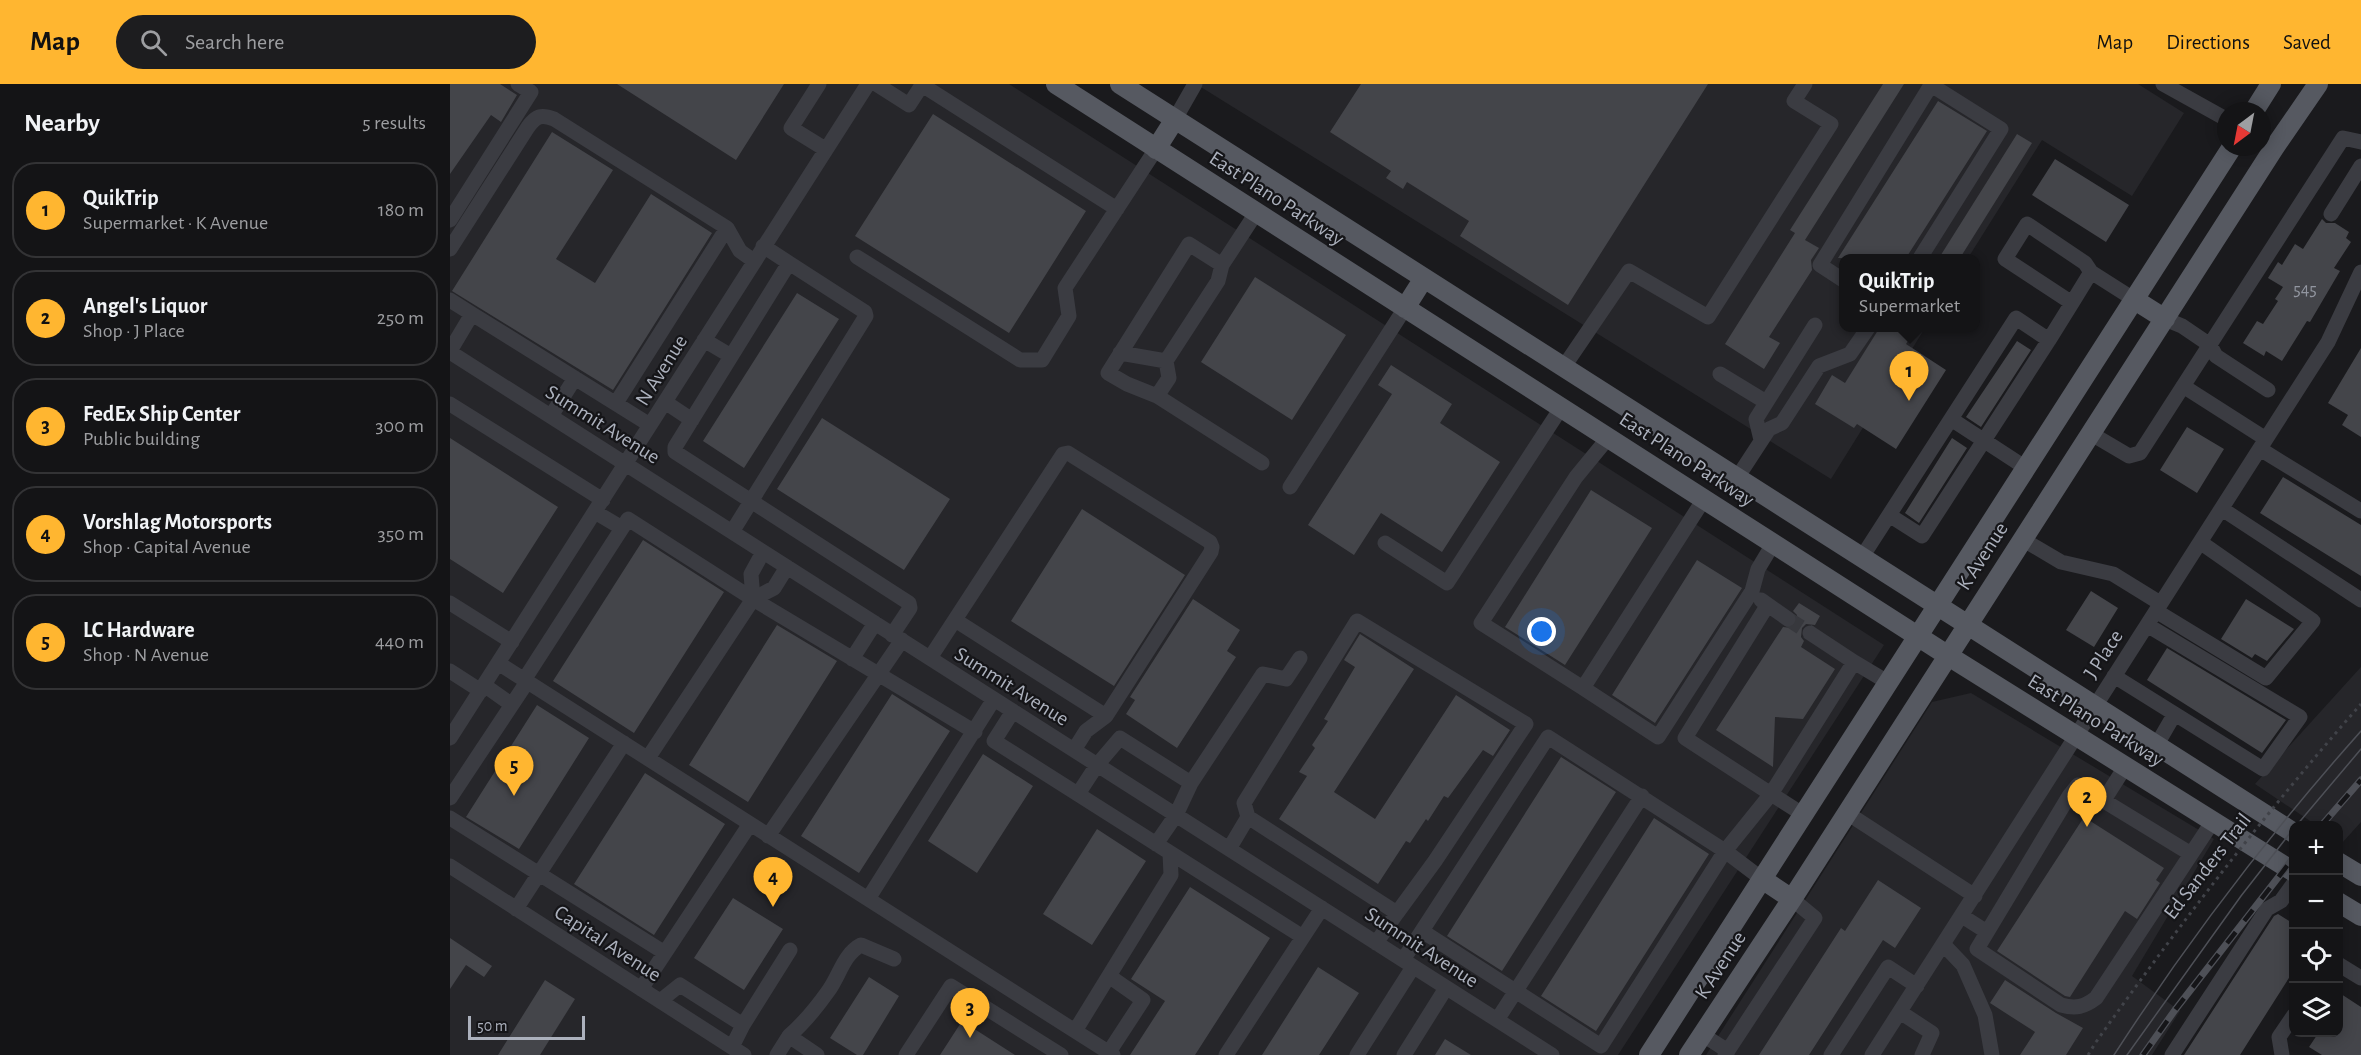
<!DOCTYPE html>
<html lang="en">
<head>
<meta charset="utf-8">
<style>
  :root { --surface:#141416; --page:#1d1d1f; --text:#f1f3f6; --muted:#9d9ea1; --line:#333335; --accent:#ffb630 }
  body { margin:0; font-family:"Alegreya Sans",sans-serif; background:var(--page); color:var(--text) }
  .controls { position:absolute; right:18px; bottom:18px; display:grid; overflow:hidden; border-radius:12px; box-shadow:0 3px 15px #0003 }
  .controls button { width:54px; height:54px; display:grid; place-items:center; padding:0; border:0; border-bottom:2px solid var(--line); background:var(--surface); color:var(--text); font:30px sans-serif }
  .compass { position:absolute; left:1767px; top:18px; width:54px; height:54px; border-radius:50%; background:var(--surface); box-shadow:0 3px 15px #0003; rotate:212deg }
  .scale { position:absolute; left:18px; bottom:15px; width:117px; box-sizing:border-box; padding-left:6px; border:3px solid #acb1bd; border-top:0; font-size:16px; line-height:21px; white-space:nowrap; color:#acb1bd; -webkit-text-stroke:4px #151518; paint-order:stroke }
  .you { position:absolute; left:1092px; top:548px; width:21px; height:21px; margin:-15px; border:4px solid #fff; border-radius:50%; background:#1a73e8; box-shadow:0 0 0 9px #1a73e833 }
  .badge { display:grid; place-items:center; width:39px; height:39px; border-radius:50%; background:var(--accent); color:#111; font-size:20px; font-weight:700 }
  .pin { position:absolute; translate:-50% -50px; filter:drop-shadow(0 2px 3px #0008) }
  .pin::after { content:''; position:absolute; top:32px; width:21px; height:18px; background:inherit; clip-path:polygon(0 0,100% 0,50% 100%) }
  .popup { position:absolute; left:1389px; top:170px; width:141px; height:78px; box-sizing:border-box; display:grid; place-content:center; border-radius:12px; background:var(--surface); filter:drop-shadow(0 2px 4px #0005); font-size:20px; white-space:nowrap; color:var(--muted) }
  .popup b { font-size:22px; color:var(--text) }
  .popup::after { content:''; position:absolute; left:50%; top:100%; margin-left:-12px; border:12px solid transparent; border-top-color:var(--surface) }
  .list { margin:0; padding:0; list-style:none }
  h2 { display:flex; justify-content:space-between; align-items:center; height:78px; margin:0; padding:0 24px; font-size:26px }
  h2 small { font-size:20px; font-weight:400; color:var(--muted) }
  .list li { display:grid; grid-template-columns:39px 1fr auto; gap:18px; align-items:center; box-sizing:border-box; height:96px; margin:0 12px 12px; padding:0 12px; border:2px solid var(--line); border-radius:24px }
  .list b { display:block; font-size:22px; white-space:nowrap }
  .list p { margin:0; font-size:20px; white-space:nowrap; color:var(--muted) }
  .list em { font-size:20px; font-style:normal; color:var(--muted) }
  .icon { flex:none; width:33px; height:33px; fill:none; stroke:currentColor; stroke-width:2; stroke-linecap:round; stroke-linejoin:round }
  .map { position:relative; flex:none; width:1911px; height:971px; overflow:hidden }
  header { display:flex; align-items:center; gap:36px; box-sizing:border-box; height:84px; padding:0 30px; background:var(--accent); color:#111 }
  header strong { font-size:28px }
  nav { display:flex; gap:33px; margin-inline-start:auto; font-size:21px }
  .search { width:420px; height:54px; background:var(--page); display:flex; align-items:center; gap:15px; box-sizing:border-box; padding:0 21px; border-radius:33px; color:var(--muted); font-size:22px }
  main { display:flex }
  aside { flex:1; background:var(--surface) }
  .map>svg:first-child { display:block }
  .built { fill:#26262a }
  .building { fill:#44454a }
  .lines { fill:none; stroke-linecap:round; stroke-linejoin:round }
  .minor-tunnel { stroke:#37383d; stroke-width:15; stroke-dasharray:15 8; stroke-linecap:butt }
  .path { stroke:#414349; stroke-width:3; stroke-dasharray:3 4.5; stroke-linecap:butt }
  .minor { stroke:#3b3c42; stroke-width:15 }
  .major { stroke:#565961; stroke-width:20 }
  .tram { stroke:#4e5057; stroke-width:1.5 }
  .rail-casing { stroke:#4e5057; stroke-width:7 }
  .rail { stroke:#151518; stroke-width:4.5; stroke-dasharray:14; stroke-linecap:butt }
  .path-bridge { stroke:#414349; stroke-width:3; stroke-dasharray:3 4.5; stroke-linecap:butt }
  .labels { text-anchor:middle; stroke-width:4.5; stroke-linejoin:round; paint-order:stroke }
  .number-label { font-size:18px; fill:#9296a0 }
  .street-label { font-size:21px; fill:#acb1bd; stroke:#151518 }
</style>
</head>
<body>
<header>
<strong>Map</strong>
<div class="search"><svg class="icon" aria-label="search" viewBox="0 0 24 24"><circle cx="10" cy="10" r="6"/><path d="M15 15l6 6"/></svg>Search here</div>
<nav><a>Map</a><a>Directions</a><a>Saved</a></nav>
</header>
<main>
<aside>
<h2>Nearby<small>5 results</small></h2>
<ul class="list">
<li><span class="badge">1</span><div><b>QuikTrip</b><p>Supermarket · K Avenue</p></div><em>180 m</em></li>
<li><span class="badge">2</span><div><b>Angel's Liquor</b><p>Shop · J Place</p></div><em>250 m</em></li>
<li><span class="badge">3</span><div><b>FedEx Ship Center</b><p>Public building</p></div><em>300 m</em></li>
<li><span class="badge">4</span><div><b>Vorshlag Motorsports</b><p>Shop · Capital Avenue</p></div><em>350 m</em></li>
<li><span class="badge">5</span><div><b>LC Hardware</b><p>Shop · N Avenue</p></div><em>440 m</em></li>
</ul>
</aside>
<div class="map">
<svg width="1911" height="971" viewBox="0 0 1911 971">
  <rect width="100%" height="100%" fill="#1a1a1d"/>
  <path class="built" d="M0,0H559L1434,561L1168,971H0Z
    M746,0H1688L1734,29L1682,112L1592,56L1518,174H1393V244H1475L1381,395Z
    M1911,583V738L1892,759L1889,757L1888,742L1866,741L1805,700Z
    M1521,609L1764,755L1682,892L1730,927L1702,971H1256L1482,618Z"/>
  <path class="building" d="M0,0H50L67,11L51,38L41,31L0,90Z
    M167,0H334L286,76Z
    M911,0H1258L1118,221L1010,152L1019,137L957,98L953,105L936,94L941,87L880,48Z
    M1433,0H1454L1355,156L1369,164L1361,176L1362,186L1319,253L1330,259L1314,285L1275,260L1345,149L1340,146Z
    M1488,17L1537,47L1456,174H1388Z
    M483,30L636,127L559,249L405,152Z
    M102,48L163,86L106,175L145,199L201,110L262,149L163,306L2,207Z
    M1567,50L1582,59L1510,174H1489Z
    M1605,75L1679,121L1656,158L1582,111Z
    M1872,135L1876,139H1885L1899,148L1896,154L1901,158L1884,184L1890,187L1860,238L1857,237L1832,277L1816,267L1814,272L1793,259L1807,237L1813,240L1828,217L1825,215L1833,203L1818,194L1828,178L1832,181L1845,160L1853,165Z
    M805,193L896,251L842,336L751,278Z
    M347,209L389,235L294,384L253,357Z
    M1430,243H1467L1456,260L1496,286L1446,365L1407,340L1404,344L1365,320L1382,291L1395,299Z
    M1567,257L1581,266L1531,343L1516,333Z
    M1911,264V353L1892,341L1898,331L1878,319Z
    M941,281L1002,320L990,339L1050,378L992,468L931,429L904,471L858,441L942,310L928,301Z
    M372,334L500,415L454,486L327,405Z
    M1737,343L1774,365L1747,409L1710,386Z
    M0,354L108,423L53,509L0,475Z
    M1502,354L1517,364L1469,439L1455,429Z
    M1833,393L1911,441V492L1810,429Z
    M1141,406L1202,444L1115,581L1055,543Z
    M632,425L735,491L664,602L561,537Z
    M193,456L274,508L184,649L103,597Z
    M1247,476L1292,504L1205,639L1162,611Z
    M1641,507L1668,524L1644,563L1616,546Z
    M743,515L790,546L777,567L786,573L727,664L676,630L685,616L680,613Z
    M1796,515L1844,545L1817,577L1805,570L1802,574L1771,555Z
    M1349,519L1370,532L1365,541L1356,540L1352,544L1351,553L1354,557L1351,563L1385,585L1353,635L1325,633L1323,683L1266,646L1333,543L1342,544L1346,540L1347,531L1343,527Z
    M327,541L387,577L298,718L239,681Z
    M910,550L964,585L884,708L925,735L1006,611L1060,646L1043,672L1033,666L998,714L994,712L978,737L976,735L960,759L956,757L928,800L829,735L857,692L849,688L865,664L862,661L878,637L874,635L905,583L894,576Z
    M1717,564L1836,636L1812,669L1697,596Z
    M442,610L500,647L409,789L351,752Z
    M87,621L139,654L69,765L16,733Z
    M533,670L583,702L527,789L478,757Z
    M1111,673L1166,708L1052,887L997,852Z
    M195,689L275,740L204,851L124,800Z
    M1634,733L1714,784L1706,796L1710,799L1687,835L1675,827L1620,913L1615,912L1547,867Z
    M1204,734L1259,770L1146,947L1091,912Z
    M647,745L696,777L642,861L593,830Z
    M1428,796L1471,824L1445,864L1433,856L1359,971H1309L1391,844L1395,847Z
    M740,803L820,854L745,971H680L715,917L681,895Z
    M283,814L333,845L294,906L244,874Z
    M1828,830L1844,840V886L1790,971H1734L1824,832Z
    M0,854L42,882L34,893L16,881L0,905Z
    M868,883L909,909L869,971H812Z
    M419,893L449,912L413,971H407L380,954Z
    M95,896L125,915L90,971H48Z
    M1555,896L1606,929L1633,944L1616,971H1570L1585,948L1540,919Z
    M1888,908L1911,923V971H1872L1859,963L1869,948H1888Z
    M512,937L565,971H490Z
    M995,955L1021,971H985Z"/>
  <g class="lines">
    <path class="minor-tunnel" d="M1338,535L1360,549"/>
    <path class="path" d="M1638,971L1646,958"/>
    <path class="minor" d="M369,0L341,44L375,65
      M426,0L459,21L472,1L667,125
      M1713,0L1776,35
      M725,35L745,0
      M1881,130L1911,82
      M0,136L81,8L68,0
      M313,162L339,179L225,363V368L459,519L460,524L442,551
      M0,165L78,43C86,32 91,30 104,35L277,144L290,167L304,177
      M407,173L570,276H592L619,232L615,204L706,65
      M772,181L739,160L658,289L677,300L707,312L812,379
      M1641,188L1685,216
      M1393,196L1370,181L1481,1L1551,45L1470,174
      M0,216L22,230L0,267
      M22,230L200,341
      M1715,235L1732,242L1760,261L1766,272L1818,306
      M254,256L281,272
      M0,268L1102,971
      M670,269L716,277L768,197L772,181L806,129
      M1113,284L1179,187L1258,233L1381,40L1344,17L1355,0
      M1270,290L1316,318
      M1733,302L1816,355
      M707,312L719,294L716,277
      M215,318L242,336
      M166,319L277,144
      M0,320L153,416
      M101,332L125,294
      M1501,335L1576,384
      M1640,349L1679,372L1690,369L1893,54L1911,58
      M1158,354L1126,393L1031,539L1133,604L1254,415
      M1311,356L1306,335L1365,241
      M1810,365L1911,427
      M1287,394L1319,345L1332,339L1369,282L1400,270L1418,244
      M840,403L955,224
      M1772,425L1911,516
      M145,428L172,444
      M1439,431L1472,452L1599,256
      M282,448L416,232L415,228L339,179
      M1572,455L1611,478L1663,490L1710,519
      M935,459L997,499L1111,324
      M1412,473L1566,234L1599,256L1622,219L1555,175L1577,140L1635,179L1641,188L1622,219
      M303,515L301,490L313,468
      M1311,516L1338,535
      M0,519L62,558
      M1706,527L1816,594L1863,537L1750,458
      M505,536L656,632
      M1360,549L1404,578
      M480,574L613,370L618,369L760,458L762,463L761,468L656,632L636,647L624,666
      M402,575L425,539
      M48,579L418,815L544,615
      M0,587L31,607
      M1664,592L1813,685L1850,633L1697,541
      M74,596L178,435L303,515L525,648
      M34,601L62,621
      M1133,604L1208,653L1302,507L1308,485L1323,460
      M563,627L544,657L853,853L872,824
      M0,654L418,0
      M1706,662L1724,631
      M198,674L303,515L324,504L337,483
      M741,699L813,590L836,595L850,574
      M628,710L647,681L670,654L741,699L726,731L706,760
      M0,714L77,598
      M1654,716L1675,683
      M1397,729L1525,812
      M1354,731L1321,710L1404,578L1439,599
      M798,733L794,719L907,537L1076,640L985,777L947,829
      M0,734L215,869
      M318,752L452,556
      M779,765L798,733L947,829L926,859
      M1741,770L1628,701L1619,712L1527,865L1611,921C1626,925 1634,923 1646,914L1763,737
      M0,782L294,971
      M418,815L625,947L721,791L720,769
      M66,825L174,659
      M1512,832L1537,848
      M972,847L1151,962L1275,767L1321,710L1235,654L1317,522
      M1494,861L1513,881L1535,931L1542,971
      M953,876L1098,653L1275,767L1312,795
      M1888,880L1911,894
      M191,905L300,740
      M210,917L230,901L293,941L282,963
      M1450,928L1482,949L1472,971
      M1047,936L1192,712
      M293,941L340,866
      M625,947L663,971
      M1253,951L1278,967
      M339,952C355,938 367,923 379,906C390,890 394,870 411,861L444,875
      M659,968L693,916L659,892
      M327,971L339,952L367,971
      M456,971L501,902L611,971
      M776,971L853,853
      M907,971L963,883
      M954,971L996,904
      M1275,971L1365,834L1342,815
      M1381,971L1438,883L1467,902
      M1422,971L1878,258L1911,188
      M1722,971L1817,825L1831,817L1844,799
      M1832,971L1829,953L1844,931"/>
    <path class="major" d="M606,0L1497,571L1844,788
      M670,0L1844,749
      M1804,27L1821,0
      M706,65L725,35
      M1685,216L1715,235
      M955,224L974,194
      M1888,778L1911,792
      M1312,795L1342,815
      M1888,818L1911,832
      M1199,971L1782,63
      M1239,971L1342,815L1824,64L1868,0"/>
    <path class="tram" d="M1846,742L1911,665
      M1664,971C1737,858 1821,748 1911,647
      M1677,971L1791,812L1844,744"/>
    <g class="rail-casing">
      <path id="rail" d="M1871,742L1911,696
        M1693,971L1725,926L1844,773"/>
    </g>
    <use href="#rail" class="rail"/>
    <path class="path-bridge" d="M1646,958C1729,841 1816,728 1911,620"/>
  </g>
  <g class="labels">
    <g class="number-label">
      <text x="1855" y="211">545</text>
    </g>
    <g class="street-label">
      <text transform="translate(827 114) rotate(33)" y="7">East Plano Parkway</text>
      <text transform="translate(211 286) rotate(-58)" y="7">N Avenue</text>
      <text transform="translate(153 340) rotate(32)" y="7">Summit Avenue</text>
      <text transform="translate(1237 375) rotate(33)" y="7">East Plano Parkway</text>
      <text transform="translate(1532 472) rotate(-57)" y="7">K Avenue</text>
      <text transform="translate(1653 570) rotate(-57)" y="7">J Place</text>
      <text transform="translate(562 602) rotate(32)" y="7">Summit Avenue</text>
      <text transform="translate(1646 636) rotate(32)" y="7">East Plano Parkway</text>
      <text transform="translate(1757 782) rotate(-52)" y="7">Ed Sanders Trail</text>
      <text transform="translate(158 859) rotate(33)" y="7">Capital Avenue</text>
      <text transform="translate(972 863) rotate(33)" y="7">Summit Avenue</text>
      <text transform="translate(1270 881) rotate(-57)" y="7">K Avenue</text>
    </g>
  </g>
</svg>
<div class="controls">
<button>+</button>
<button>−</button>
<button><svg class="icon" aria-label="locate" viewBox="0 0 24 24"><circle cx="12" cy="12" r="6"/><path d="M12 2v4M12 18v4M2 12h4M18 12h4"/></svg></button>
<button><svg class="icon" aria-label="layers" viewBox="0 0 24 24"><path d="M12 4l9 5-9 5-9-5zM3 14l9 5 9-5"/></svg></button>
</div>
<svg class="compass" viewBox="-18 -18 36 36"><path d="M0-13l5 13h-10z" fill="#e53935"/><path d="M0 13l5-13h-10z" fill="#9d9ea1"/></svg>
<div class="scale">50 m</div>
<div class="you"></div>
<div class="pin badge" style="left:1459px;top:317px">1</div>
<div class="popup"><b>QuikTrip</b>Supermarket</div>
<div class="pin badge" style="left:1637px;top:743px">2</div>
<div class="pin badge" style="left:520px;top:954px">3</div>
<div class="pin badge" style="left:323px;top:823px">4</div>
<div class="pin badge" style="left:64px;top:712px">5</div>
</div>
</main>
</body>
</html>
